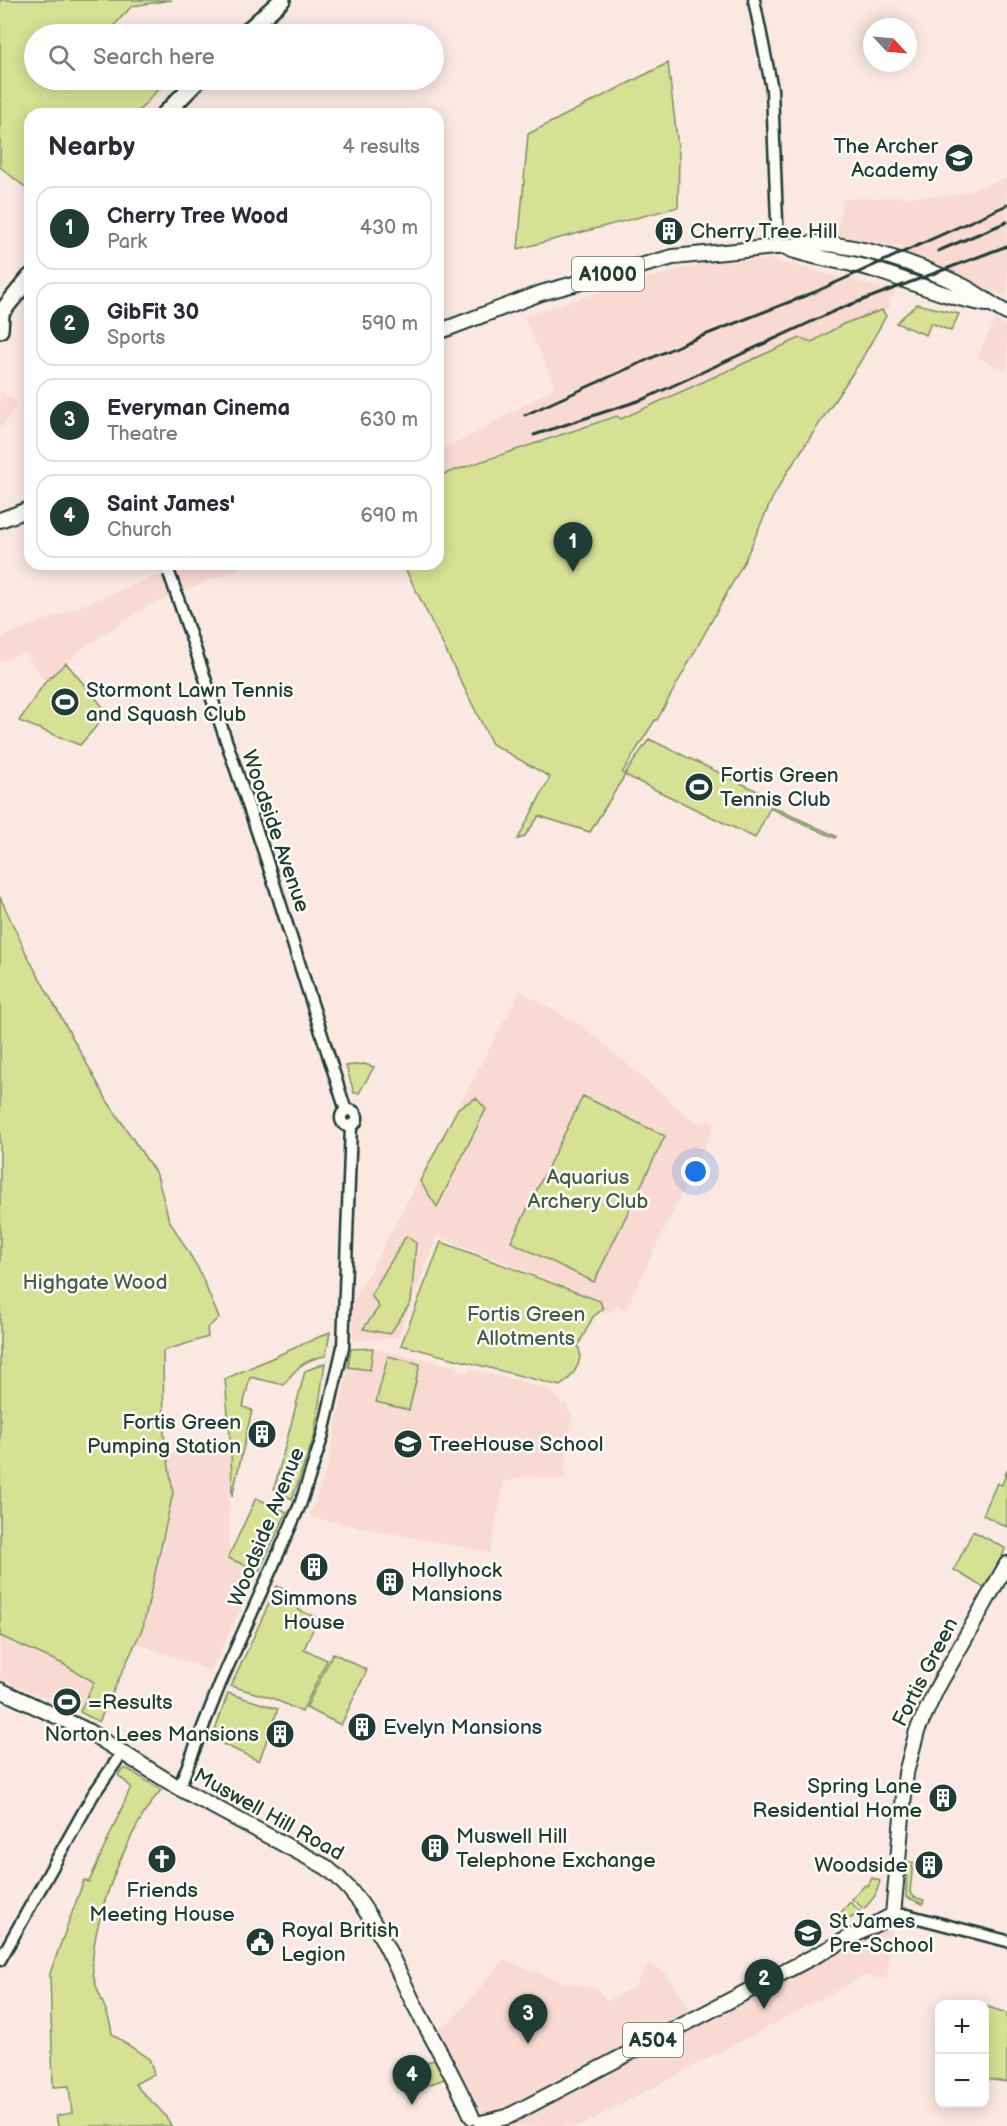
<!DOCTYPE html>
<html lang="en">
<head>
<meta charset="utf-8">
<style>
  :root { --surface:#fff; --page:#f2f2f3; --text:#2b2b33; --muted:#7c7c81; --line:#e1e1e2; --accent:#1f3d34 }
  body { margin:0; font-family:"Balsamiq Sans",sans-serif; background:var(--page); color:var(--text) }
  .controls { position:absolute; right:18px; bottom:18px; display:grid; overflow:hidden; border-radius:12px; box-shadow:0 3px 15px #0003 }
  .controls button { width:54px; height:54px; display:grid; place-items:center; padding:0; border:0; border-bottom:2px solid var(--line); background:var(--surface); color:var(--text); font:30px sans-serif }
  .compass { position:absolute; left:863px; top:18px; width:54px; height:54px; border-radius:50%; background:var(--surface); box-shadow:0 3px 15px #0003; rotate:116deg }
  .you { position:absolute; left:696px; top:1172px; width:21px; height:21px; margin:-15px; border:4px solid #fff; border-radius:50%; background:#1a73e8; box-shadow:0 0 0 9px #1a73e833 }
  .badge { display:grid; place-items:center; width:39px; height:39px; border-radius:50%; background:var(--accent); color:#fff; font-size:20px; font-weight:700 }
  .pin { position:absolute; translate:-50% -50px; filter:drop-shadow(0 2px 3px #0008) }
  .pin::after { content:''; position:absolute; top:32px; width:21px; height:18px; background:inherit; clip-path:polygon(0 0,100% 0,50% 100%) }
  .list { margin:0; padding:0; list-style:none }
  h2 { display:flex; justify-content:space-between; align-items:center; height:78px; margin:0; padding:0 24px; font-size:26px }
  h2 small { font-size:20px; font-weight:400; color:var(--muted) }
  .list li { display:grid; grid-template-columns:39px 1fr auto; gap:18px; align-items:center; box-sizing:border-box; height:84px; margin:0 12px 12px; padding:0 12px; border:2px solid var(--line); border-radius:18px }
  .list b { display:block; font-size:22px; white-space:nowrap }
  .list p { margin:0; font-size:20px; white-space:nowrap; color:var(--muted) }
  .list em { font-size:20px; font-style:normal; color:var(--muted) }
  .icon { flex:none; width:33px; height:33px; fill:none; stroke:currentColor; stroke-width:2; stroke-linecap:round; stroke-linejoin:round }
  .map { position:relative; flex:none; width:1007px; height:2126px; overflow:hidden }
  .search { position:absolute; background:var(--surface); box-shadow:0 3px 15px #0003; left:24px; top:24px; width:420px; height:66px; display:flex; align-items:center; gap:15px; box-sizing:border-box; padding:0 21px; border-radius:33px; color:var(--muted); font-size:22px }
  .panel { position:absolute; background:var(--surface); box-shadow:0 3px 15px #0003; left:24px; top:108px; width:420px; height:462px; border-radius:18px }
  .map>svg:first-child { display:block }
  .built { fill:#f9dad3 }
  .green { fill:#d6e194; stroke:#7a8f64; stroke-width:1.5 }
  .lines { fill:none; stroke-linecap:round; stroke-linejoin:round }
  .minor-casing { stroke:#1f3d34; stroke-width:15 }
  .major-casing { stroke:#1f3d34; stroke-width:18 }
  .highway-casing { stroke:#1f3d34; stroke-width:20 }
  .minor { stroke:#fdfcf7; stroke-width:10 }
  .major { stroke:#fdfcf7; stroke-width:14 }
  .highway { stroke:#fdfcf7; stroke-width:15 }
  .rail { stroke:#1f3d34; stroke-width:3 }
  .minor-bridge-casing { stroke:#1f3d34; stroke-width:15; stroke-linecap:butt }
  .minor-bridge { stroke:#fdfcf7; stroke-width:10 }
  .labels { text-anchor:middle; stroke-width:5; stroke-linejoin:round; paint-order:stroke }
  .shield { fill:#fdfcf7; stroke:#62766e; stroke-width:1.5 }
  .shield-label { font-size:20px; font-weight:bold; fill:#1f3d34 }
  .poi-label { font-size:21px; fill:#1f3d34; stroke:#fdfcf7; text-anchor:start }
  .street-label { font-size:21px; fill:#1f3d34; stroke:#fdfcf7 }
  .park-label { font-size:21px; fill:#445e47; stroke:#fdfcf7 }
</style>
</head>
<body>
<div class="map">
<svg width="1007" height="2126" viewBox="0 0 1007 2126">
  <rect width="100%" height="100%" fill="#fbe8e2"/>
  <filter id="ink" filterUnits="userSpaceOnUse"><feTurbulence type="fractalNoise" baseFrequency=".0167" numOctaves="2"/><feDisplacementMap in="SourceGraphic" scale="12" xChannelSelector="R" yChannelSelector="G"/><feConvolveMatrix kernelMatrix="1 2 1 2 8 2 1 2 1" color-interpolation-filters="sRGB"/></filter>
  <g filter="url(#ink)">
    <path class="built" d="M1007,178V297L896,251L902,247L899,245L892,246L837,234L843,199L955,195Z
      M770,259L896,292L889,301L890,307L886,309L843,324L811,342L628,424L617,416L578,427L438,476V450L467,438L555,387L524,316L624,284L702,264Z
      M995,320L1007,326V370L977,358Z
      M0,391L18,403L0,430Z
      M177,564H249L148,606L80,650L45,682L25,652L0,662V638L169,571L178,567Z
      M520,991L583,1026L692,1120L705,1124L708,1119L716,1123L626,1309L616,1304L610,1313L603,1309L600,1301L437,1236L398,1338L353,1341V1303Z
      M373,1348L458,1367L460,1372L466,1373L470,1369L551,1389L560,1402L568,1404L567,1410L572,1412L564,1480L527,1476L505,1482L490,1553L313,1518L310,1514L327,1469L348,1367L369,1370Z
      M231,1448L228,1557L259,1571L211,1671L136,1643L143,1627L173,1493L167,1454Z
      M0,1636L63,1664L94,1682L80,1712L0,1679Z
      M893,1915L887,1979L864,1976L581,2126H480L430,2032L452,2020L503,1960L559,1981L596,1988L607,2001L635,1986L649,1962L666,1973L696,2017Z"/>
    <path class="green" d="M0,0H172L132,6L106,34H34V80H158L163,84L136,114H30V191L0,167Z
      M668,63L679,156L678,207L518,249L528,134Z
      M917,304L959,314L951,331L931,323L926,335L896,323Z
      M882,310L886,316L860,362L788,471L772,499L744,562L657,720H655L622,773L625,774L649,739L774,799L771,806L836,836L835,838L770,808L755,838L625,775L590,832L539,816L524,837L518,839L550,777L492,744L403,564H438V476L617,416L621,419L800,338L812,342L843,324Z
      M66,663L108,713L80,745L19,721L45,682Z
      M0,897L29,959L108,1102L157,1175L169,1220L198,1268L219,1318L207,1328L208,1337L163,1351L164,1435L173,1493L143,1627L99,1722L80,1712L94,1682L63,1664L0,1636Z
      M364,1064L374,1067L359,1093H354L346,1066Z
      M583,1096L665,1136L594,1282L511,1242Z
      M476,1098L486,1109L437,1207L420,1181L458,1108Z
      M406,1236L416,1243L411,1302L390,1334L363,1329L379,1307L371,1295Z
      M441,1242L600,1301L603,1309L593,1317L578,1346C585,1361 572,1378 560,1386L401,1345Z
      M330,1332L326,1356C307,1358 294,1369 284,1385L250,1377L243,1407L252,1410L232,1497L231,1448L225,1379Z
      M373,1348L370,1370L348,1367L351,1349Z
      M388,1356L420,1364L409,1410L376,1402Z
      M325,1363L314,1437L292,1499L274,1489L305,1371Z
      M1007,1470V1527L983,1515L997,1483L1002,1485Z
      M256,1498L287,1512L259,1571L228,1558Z
      M973,1531L1005,1548L991,1592L954,1570Z
      M277,1586L293,1594L299,1610L321,1620L315,1625L304,1649L327,1660L302,1712L272,1698L231,1686Z
      M333,1653L367,1670L341,1725L306,1708Z
      M228,1693L278,1709L259,1761L212,1739Z
      M122,1769H128L161,1790C130,1825 88,1925 93,1973C96,1995 110,2010 112,2034L149,2059L154,2074L135,2084C146,2099 166,2111 171,2126H58L56,2116L72,2113L69,2086L53,2087L50,1973L84,1880L89,1882L131,1787L118,1775Z
      M907,1862H913L910,1892L914,1897L924,1900L923,1904L906,1897Z
      M872,1878L880,1881L875,1896L864,1909L852,1899L865,1885L868,1886Z
      M850,1902L861,1912L832,1929L829,1925L839,1919L838,1916Z
      M985,2006L1007,2013V2082L985,2079Z
      M442,2057L452,2076L420,2088L414,2067Z"/>
    <g class="lines">
      <g class="minor-casing">
        <path id="minor" d="M754,0L772,89L778,248
          M172,581L265,855L346,1111
          M341 1118a8 8 0 1 1 16 0a8 8 0 1 1-16 0Z
          M179,1788L220,1684L300,1505L322,1438L343,1347L351,1125
          M893,1915H907L1007,1941
          M0,1960L93,1795L122,1753"/>
      </g>
      <g class="major-casing">
        <path id="major" d="M789,249C817,259 847,261 875,270C912,282 948,298 987,304
          M438,332L541,293L673,257L817,243C868,247 918,264 963,286C979,294 991,305 1007,313
          M0,520L30,509
          M0,1690L86,1730L179,1788L326,1867C370,1901 389,1953 413,2002C433,2040 455,2078 472,2117
          M481,2123L507,2117L893,1915L906,1773L917,1731L937,1688L1007,1564"/>
      </g>
      <g class="highway-casing">
        <path id="highway" d="M244,34L282,0
          M165,114L198,80
          M0,314L30,277
          M0,330L1,314"/>
      </g>
      <use href="#minor" class="minor"/>
      <use href="#major" class="major"/>
      <use href="#highway" class="highway"/>
      <path class="rail" d="M938,251L1007,222
        M525,415L687,342L815,292L1007,205
        M534,435L644,399L839,309L1007,246"/>
      <g class="minor-bridge-casing">
        <path id="minor-bridge" d="M169,573L172,581"/>
      </g>
      <use href="#minor-bridge" class="minor-bridge"/>
    </g>
  </g>
  <defs>
    <g id="school-disc" transform="scale(1.5)"><circle r="9.5" fill="#1f3d34" stroke="#fdfcf7"/><path d="M0-5L7-2L0 1L-7-2ZM-4 1L0 2.5L4 1V4Q0 6-4 4Z" fill="#fff"/></g>
    <g id="building-disc" transform="scale(1.5)"><circle r="9.5" fill="#1f3d34" stroke="#fdfcf7"/><path d="M-4-6H4V6H1V3H-1V6H-4ZM-2.5-4.3h1.7v1.8h-1.7ZM.8-4.3h1.7v1.8H.8ZM-2.5-1h1.7V.8h-1.7ZM.8-1h1.7V.8H.8Z" fill="#fff"/></g>
    <g id="stadium-disc" transform="scale(1.5)"><circle r="9.5" fill="#1f3d34" stroke="#fdfcf7"/><path d="M0-5a6.5 5 0 1 0 0 10a6.5 5 0 1 0 0-10ZM-3.5-1.8h7v3.6h-7Z" fill="#fff"/></g>
    <g id="church-disc" transform="scale(1.5)"><circle r="9.5" fill="#1f3d34" stroke="#fdfcf7"/><path d="M-1.2-6h2.4v3.5h3.3v2.4h-3.3V6h-2.4V-.1h-3.3v-2.4h3.3Z" fill="#fff"/></g>
    <g id="civic-disc" transform="scale(1.5)"><circle r="9.5" fill="#1f3d34" stroke="#fdfcf7"/><path d="M-.6-6.5H3V-4.5H.6V-3L4-1V1h2V6H-6V1h2V-1L-.6-3ZM-1.2 2.5V6h2.4V2.5Z" fill="#fff"/></g>
  </defs>
  <g fill-rule="evenodd">
    <use href="#school-disc" x="959" y="158"/>
    <use href="#building-disc" x="669" y="231"/>
    <use href="#stadium-disc" x="65" y="702"/>
    <use href="#stadium-disc" x="699" y="787"/>
    <use href="#building-disc" x="262" y="1434"/>
    <use href="#school-disc" x="408" y="1444"/>
    <use href="#building-disc" x="314" y="1567"/>
    <use href="#building-disc" x="390" y="1582"/>
    <use href="#stadium-disc" x="67" y="1702"/>
    <use href="#building-disc" x="362" y="1727"/>
    <use href="#building-disc" x="280" y="1734"/>
    <use href="#building-disc" x="943" y="1798"/>
    <use href="#building-disc" x="435" y="1848"/>
    <use href="#church-disc" x="162" y="1859"/>
    <use href="#building-disc" x="929" y="1865"/>
    <use href="#school-disc" x="808" y="1933"/>
    <use href="#civic-disc" x="260" y="1942"/>
  </g>
  <g class="labels">
    <g class="shield">
      <rect x="572" y="257" width="72" height="34" rx="4.5"/>
      <rect x="623" y="2023" width="60" height="34" rx="4.5"/>
    </g>
    <g class="shield-label">
      <text x="608" y="281">A1000</text>
      <text x="653" y="2047">A504</text>
    </g>
    <g class="poi-label">
      <text x="938" y="153" text-anchor="end">The Archer<tspan x="938" dy="24">Academy</tspan></text>
      <text x="690" y="238">Cherry Tree Hill</text>
      <text x="86" y="697">Stormont Lawn Tennis<tspan x="86" dy="24">and Squash Club</tspan></text>
      <text x="720" y="782">Fortis Green<tspan x="720" dy="24">Tennis Club</tspan></text>
      <text x="241" y="1429" text-anchor="end">Fortis Green<tspan x="241" dy="24">Pumping Station</tspan></text>
      <text x="429" y="1451">TreeHouse School</text>
      <text x="411" y="1577">Hollyhock<tspan x="411" dy="24">Mansions</tspan></text>
      <text x="314" y="1605" text-anchor="middle">Simmons<tspan x="314" dy="24">House</tspan></text>
      <text x="88" y="1709">=Results</text>
      <text x="383" y="1734">Evelyn Mansions</text>
      <text x="259" y="1741" text-anchor="end">Norton Lees Mansions</text>
      <text x="922" y="1793" text-anchor="end">Spring Lane<tspan x="922" dy="24">Residential Home</tspan></text>
      <text x="456" y="1843">Muswell Hill<tspan x="456" dy="24">Telephone Exchange</tspan></text>
      <text x="908" y="1872" text-anchor="end">Woodside</text>
      <text x="162" y="1897" text-anchor="middle">Friends<tspan x="162" dy="24">Meeting House</tspan></text>
      <text x="829" y="1928">St James<tspan x="829" dy="24">Pre-School</tspan></text>
      <text x="281" y="1937">Royal British<tspan x="281" dy="24">Legion</tspan></text>
    </g>
    <g class="street-label">
      <text transform="translate(276 831) rotate(71)" y="7">Woodside Avenue</text>
      <text transform="translate(266 1527) rotate(-68)" y="7">Woodside Avenue</text>
      <text transform="translate(925 1672) rotate(-63)" y="7">Fortis Green</text>
      <text transform="translate(269 1814) rotate(29)" y="7">Muswell Hill Road</text>
    </g>
    <g class="park-label">
      <text x="588" y="1184">Aquarius<tspan x="588" dy="24">Archery Club</tspan></text>
      <text x="95" y="1289">Highgate Wood</text>
      <text x="526" y="1321">Fortis Green<tspan x="526" dy="24">Allotments</tspan></text>
    </g>
  </g>
</svg>
<div class="controls">
<button>+</button>
<button>−</button>
</div>
<svg class="compass" viewBox="-18 -18 36 36"><path d="M0-13l5 13h-10z" fill="#e53935"/><path d="M0 13l5-13h-10z" fill="#7c7c81"/></svg>
<div class="you"></div>
<div class="pin badge" style="left:573px;top:572px">1</div>
<div class="pin badge" style="left:764px;top:2009px">2</div>
<div class="pin badge" style="left:528px;top:2044px">3</div>
<div class="pin badge" style="left:412px;top:2105px">4</div>
<div class="search"><svg class="icon" aria-label="search" viewBox="0 0 24 24"><circle cx="10" cy="10" r="6"/><path d="M15 15l6 6"/></svg>Search here</div>
<section class="panel">
<h2>Nearby<small>4 results</small></h2>
<ul class="list">
<li><span class="badge">1</span><div><b>Cherry Tree Wood</b><p>Park</p></div><em>430 m</em></li>
<li><span class="badge">2</span><div><b>GibFit 30</b><p>Sports</p></div><em>590 m</em></li>
<li><span class="badge">3</span><div><b>Everyman Cinema</b><p>Theatre</p></div><em>630 m</em></li>
<li><span class="badge">4</span><div><b>Saint James'</b><p>Church</p></div><em>690 m</em></li>
</ul>
</section>
</div>
</body>
</html>
